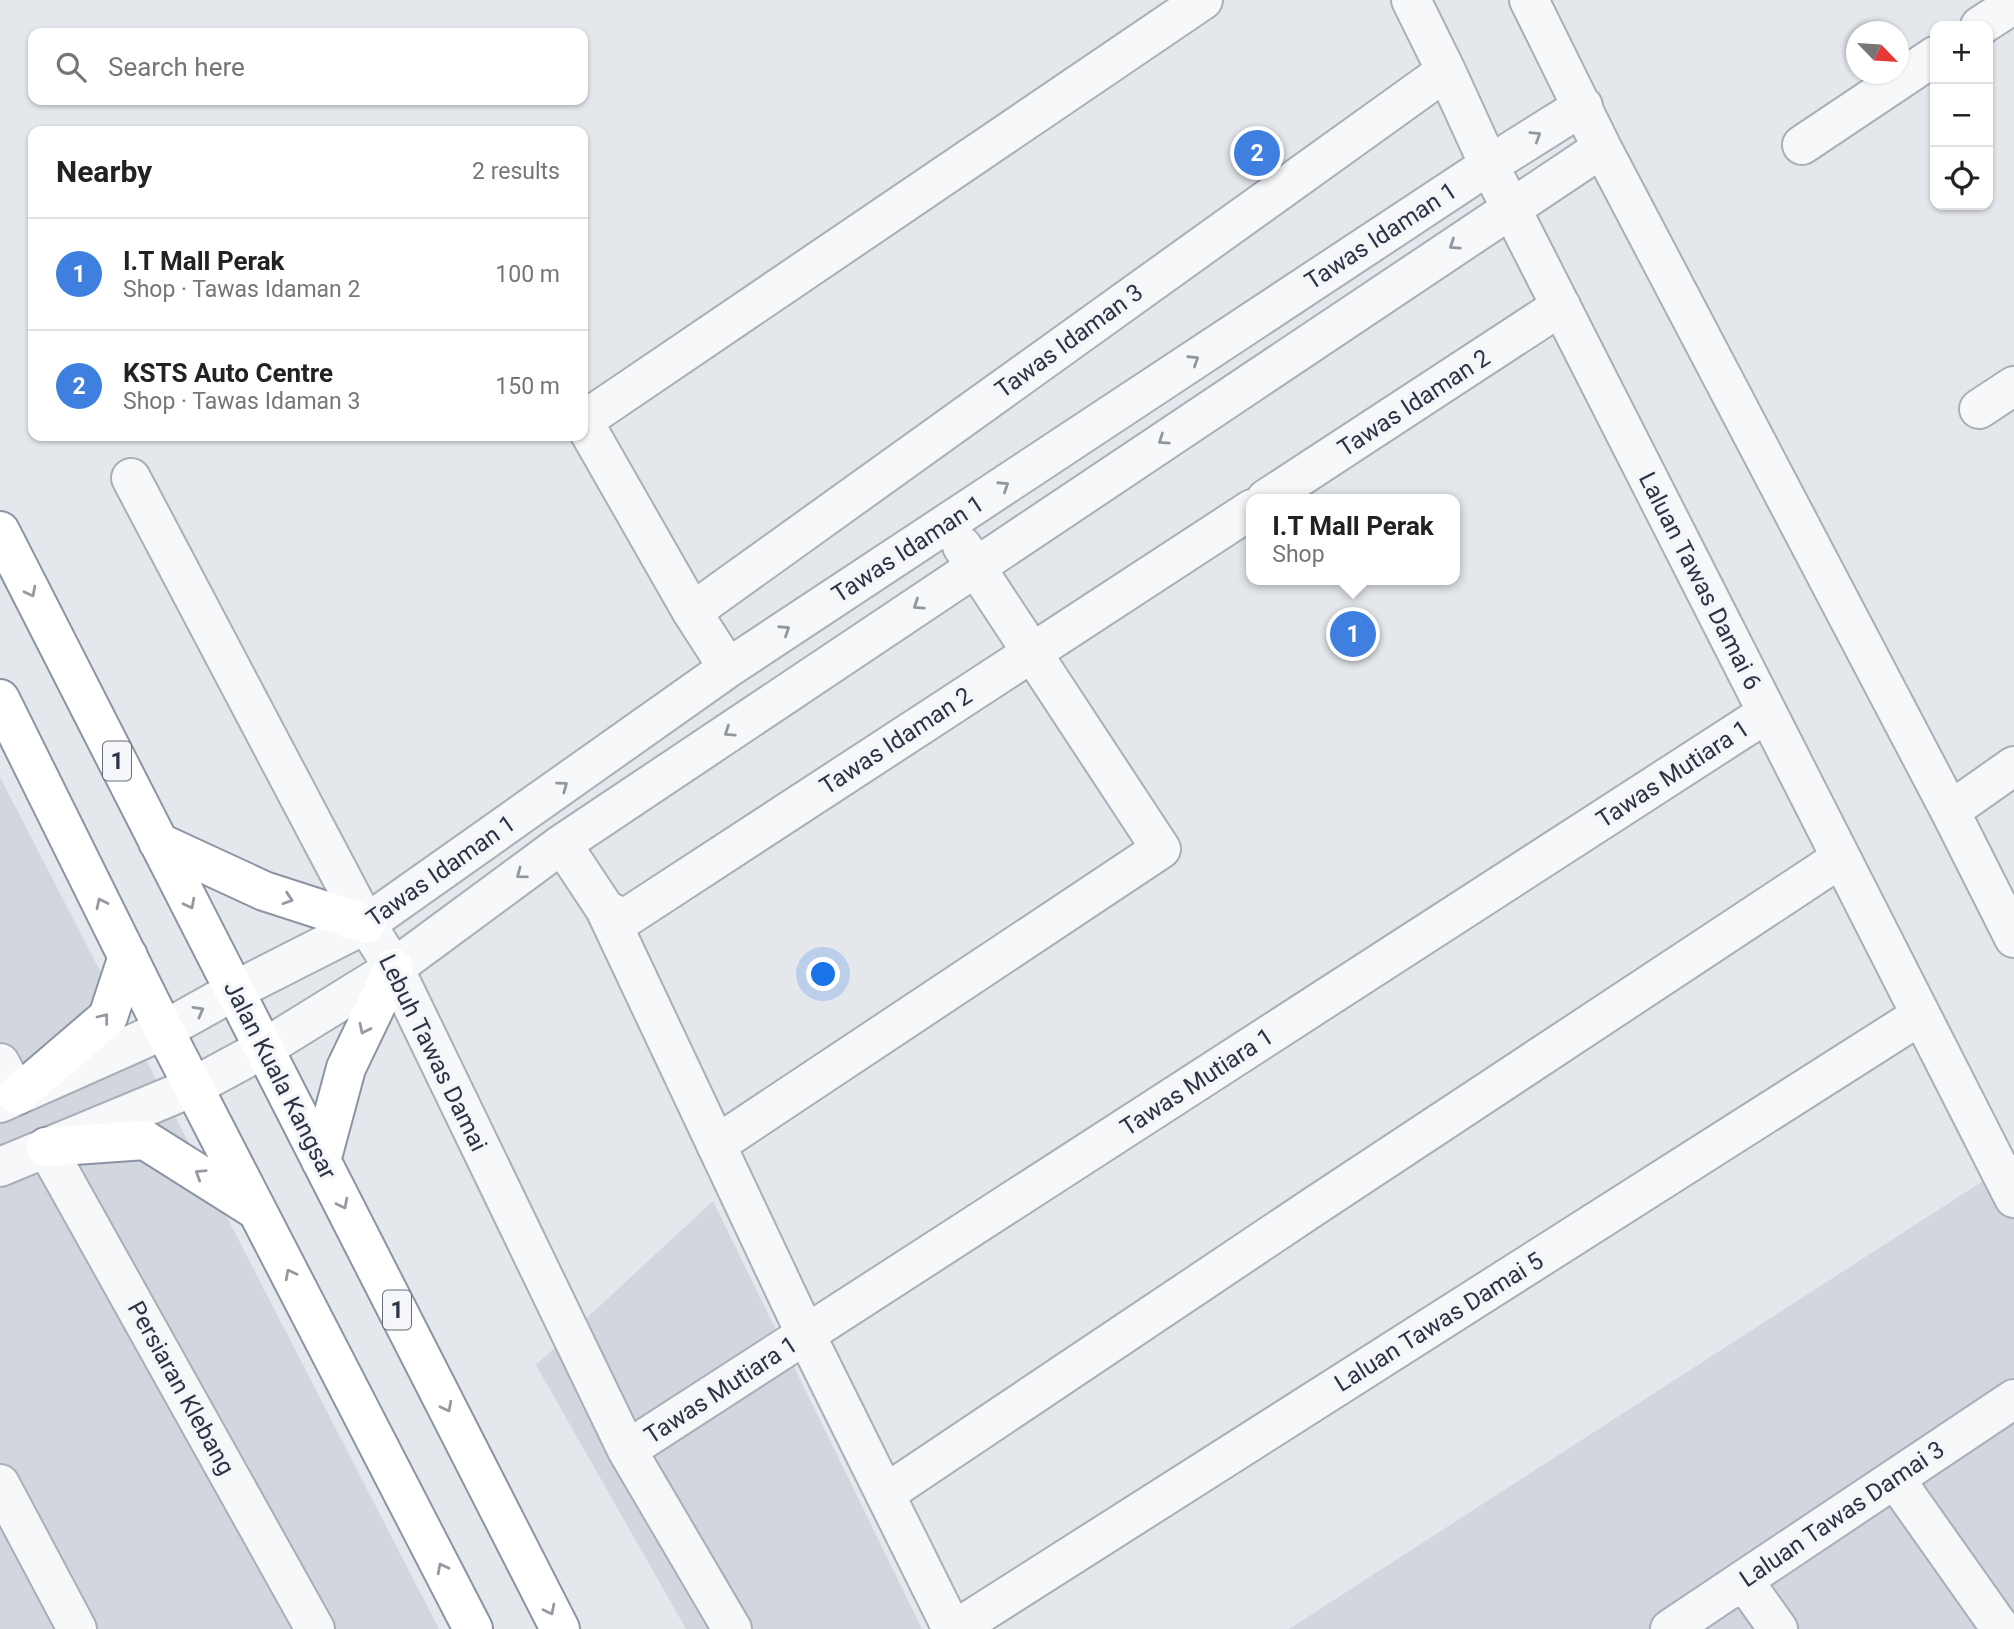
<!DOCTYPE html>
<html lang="en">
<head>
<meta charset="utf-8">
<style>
  :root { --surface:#fff; --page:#f2f2f2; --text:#222; --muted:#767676; --line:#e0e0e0; --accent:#d1495b }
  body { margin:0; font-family:Roboto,sans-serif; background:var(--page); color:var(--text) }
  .controls { position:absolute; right:21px; top:21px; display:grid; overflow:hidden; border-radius:14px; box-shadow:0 2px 5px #0004 }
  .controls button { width:63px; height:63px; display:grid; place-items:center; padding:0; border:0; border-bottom:2px solid var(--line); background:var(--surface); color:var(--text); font:35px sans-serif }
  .compass { position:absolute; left:1846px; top:21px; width:63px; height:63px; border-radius:50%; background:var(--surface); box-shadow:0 2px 5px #0004; rotate:115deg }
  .you { position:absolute; left:824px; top:975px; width:24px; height:24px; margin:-18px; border:5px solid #fff; border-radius:50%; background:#1a73e8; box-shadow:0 0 0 10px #1a73e833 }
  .badge { display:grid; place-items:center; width:46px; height:46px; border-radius:50%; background:var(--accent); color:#fff; font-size:23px; font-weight:700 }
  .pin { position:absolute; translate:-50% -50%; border:4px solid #fff; box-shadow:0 2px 7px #0006 }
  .popup { position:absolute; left:1246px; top:494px; width:214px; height:91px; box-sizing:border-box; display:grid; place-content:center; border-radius:14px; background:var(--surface); filter:drop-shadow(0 2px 5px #0005); font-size:23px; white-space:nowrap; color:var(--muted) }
  .popup b { font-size:26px; color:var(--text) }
  .popup::after { content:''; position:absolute; left:50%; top:100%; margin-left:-14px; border:14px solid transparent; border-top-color:var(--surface) }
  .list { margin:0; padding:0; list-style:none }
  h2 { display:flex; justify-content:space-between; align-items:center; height:91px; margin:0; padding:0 28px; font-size:30px }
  h2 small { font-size:23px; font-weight:400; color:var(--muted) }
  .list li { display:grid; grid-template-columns:46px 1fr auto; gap:21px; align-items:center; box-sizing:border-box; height:112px; padding:0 28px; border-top:2px solid var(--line) }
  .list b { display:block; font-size:26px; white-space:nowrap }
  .list p { margin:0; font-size:23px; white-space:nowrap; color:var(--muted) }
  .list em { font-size:23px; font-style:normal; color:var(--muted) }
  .icon { flex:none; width:38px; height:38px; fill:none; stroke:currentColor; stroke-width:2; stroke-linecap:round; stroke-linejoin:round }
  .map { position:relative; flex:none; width:2014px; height:1629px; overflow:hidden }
  .search { position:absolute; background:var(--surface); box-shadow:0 2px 5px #0004; left:28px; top:28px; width:560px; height:77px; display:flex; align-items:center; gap:18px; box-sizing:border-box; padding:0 24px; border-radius:14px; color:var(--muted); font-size:26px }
  .panel { position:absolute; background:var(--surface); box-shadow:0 2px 5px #0004; left:28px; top:126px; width:560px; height:315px; border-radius:14px }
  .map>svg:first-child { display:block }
  .built { fill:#d2d6de }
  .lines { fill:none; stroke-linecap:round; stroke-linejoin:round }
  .minor-casing { stroke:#a9aeb7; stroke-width:42 }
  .highway-casing { stroke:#8b94a3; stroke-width:42 }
  .minor { stroke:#f7f8fa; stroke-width:38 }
  .highway { stroke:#fff; stroke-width:38 }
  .oneway { stroke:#9196a0 }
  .oneway2 { stroke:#959aa2 }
  .labels { text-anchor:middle; stroke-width:7; stroke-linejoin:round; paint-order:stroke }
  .shield { fill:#f4f6f9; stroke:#676e7b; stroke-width:2 }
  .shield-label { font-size:23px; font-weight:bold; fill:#2b3445 }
  .street-label { font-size:24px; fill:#2b3445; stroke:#f4f6f9 }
</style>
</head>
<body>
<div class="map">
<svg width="2014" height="1629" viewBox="0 0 2014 1629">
  <rect width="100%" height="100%" fill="#e4e7ec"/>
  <path class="built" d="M0,777L113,996L439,1629H0Z
    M2014,1161V1629H1289Z
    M713,1201L922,1629H686L536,1365Z"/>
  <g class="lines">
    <g class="minor-casing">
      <path id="minor" d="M1411,0L1446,71L1489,165L2014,1198
        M1529,0L1602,148L1950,811L2014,938
        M1980,26L2014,4
        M1802,145L1935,56
        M1979,409L2014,386
        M583,421L1203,0
        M583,421L692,612L728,668
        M131,478L366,924L394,968L627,1450L732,1629
        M1266,499L1561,306
        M692,612L1446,71
        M1950,811L2014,766
        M562,844L605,909L624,919L1252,509
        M605,909L806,1335L952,1629
        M0,1063L17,1095
        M0,1103L164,1030L234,991L366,924L728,668L1489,165L1583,106
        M716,1145L1161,849L962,546
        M46,1147L315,1629
        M0,1167L193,1087L263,1049L394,968L562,844L1602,148
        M627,1450L1767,713
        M1895,1479L2001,1629
        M0,1484L77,1629
        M885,1494L1313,1207L1841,858
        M1743,1580L1778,1629
        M956,1629L1921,1015
        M1670,1629L2014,1399"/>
    </g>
    <g class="highway-casing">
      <path id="highway" d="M0,531L560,1629
        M0,699L164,1030L473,1629
        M158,842L264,891L366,924
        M17,1095L108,1017L128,956
        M46,1147L145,1140L256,1210
        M321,1161L346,1068L394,968"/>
    </g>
    <use href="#minor" class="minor"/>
    <use href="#highway" class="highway"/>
  </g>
  <defs><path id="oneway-chevron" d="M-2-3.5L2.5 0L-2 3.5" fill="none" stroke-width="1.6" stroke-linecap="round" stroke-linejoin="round" transform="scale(1.75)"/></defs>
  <g class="oneway">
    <use href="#oneway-chevron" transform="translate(1536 136) rotate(-32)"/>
    <use href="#oneway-chevron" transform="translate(1454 245) rotate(146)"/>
    <use href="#oneway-chevron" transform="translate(1194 360) rotate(-33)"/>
    <use href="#oneway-chevron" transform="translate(1163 440) rotate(146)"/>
    <use href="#oneway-chevron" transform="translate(1004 486) rotate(-33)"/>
    <use href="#oneway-chevron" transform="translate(918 605) rotate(146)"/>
    <use href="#oneway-chevron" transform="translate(785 630) rotate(-33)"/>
    <use href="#oneway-chevron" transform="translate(729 732) rotate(146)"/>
    <use href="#oneway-chevron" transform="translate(563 786) rotate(-36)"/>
    <use href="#oneway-chevron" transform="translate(521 874) rotate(143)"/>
    <use href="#oneway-chevron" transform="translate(199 1011) rotate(-29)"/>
  </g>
  <g class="oneway2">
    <use href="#oneway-chevron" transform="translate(31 592) rotate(63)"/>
    <use href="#oneway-chevron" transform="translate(288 899) rotate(18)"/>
    <use href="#oneway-chevron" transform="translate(101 903) rotate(-116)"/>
    <use href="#oneway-chevron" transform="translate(190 904) rotate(63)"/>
    <use href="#oneway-chevron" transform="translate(104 1018) rotate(-52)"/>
    <use href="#oneway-chevron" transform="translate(364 1029) rotate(116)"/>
    <use href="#oneway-chevron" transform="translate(200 1174) rotate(-148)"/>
    <use href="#oneway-chevron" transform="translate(343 1204) rotate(63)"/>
    <use href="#oneway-chevron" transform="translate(290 1274) rotate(-117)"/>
    <use href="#oneway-chevron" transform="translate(447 1407) rotate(63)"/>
    <use href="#oneway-chevron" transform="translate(442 1568) rotate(-117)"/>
    <use href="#oneway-chevron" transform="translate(550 1610) rotate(63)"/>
  </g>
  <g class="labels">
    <g class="shield">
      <rect x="103" y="741.5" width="28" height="39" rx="5"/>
      <rect x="383" y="1290.5" width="28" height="39" rx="5"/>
    </g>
    <g class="shield-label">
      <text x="117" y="769">1</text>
      <text x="397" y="1318">1</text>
    </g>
    <g class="street-label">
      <text transform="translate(1381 236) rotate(-33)" y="8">Tawas Idaman 1</text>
      <text transform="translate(1069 341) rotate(-36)" y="8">Tawas Idaman 3</text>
      <text transform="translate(1414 403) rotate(-33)" y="8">Tawas Idaman 2</text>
      <text transform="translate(908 549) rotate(-33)" y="8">Tawas Idaman 1</text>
      <text transform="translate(1700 581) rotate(63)" y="8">Laluan Tawas Damai 6</text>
      <text transform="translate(896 741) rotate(-33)" y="8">Tawas Idaman 2</text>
      <text transform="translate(1673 774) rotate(-33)" y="8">Tawas Mutiara 1</text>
      <text transform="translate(441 871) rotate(-35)" y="8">Tawas Idaman 1</text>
      <text transform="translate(433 1053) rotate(64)" y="8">Lebuh Tawas Damai</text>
      <text transform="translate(280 1080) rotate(63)" y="8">Jalan Kuala Kangsar</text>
      <text transform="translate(1197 1082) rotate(-33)" y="8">Tawas Mutiara 1</text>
      <text transform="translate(1439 1322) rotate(-32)" y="8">Laluan Tawas Damai 5</text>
      <text transform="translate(181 1388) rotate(61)" y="8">Persiaran Klebang</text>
      <text transform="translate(721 1390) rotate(-33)" y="8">Tawas Mutiara 1</text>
      <text transform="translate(1842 1514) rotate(-34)" y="8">Laluan Tawas Damai 3</text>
    </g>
  </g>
</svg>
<div class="controls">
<button>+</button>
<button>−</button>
<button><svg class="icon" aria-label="locate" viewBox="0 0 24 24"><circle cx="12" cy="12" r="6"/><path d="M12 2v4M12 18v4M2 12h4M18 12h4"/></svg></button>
</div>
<svg class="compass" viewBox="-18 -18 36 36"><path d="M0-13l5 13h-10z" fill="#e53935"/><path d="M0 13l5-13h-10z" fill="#767676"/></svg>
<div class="you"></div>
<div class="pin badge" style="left:1353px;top:634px;background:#3f7fe0">1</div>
<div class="popup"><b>I.T Mall Perak</b>Shop</div>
<div class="pin badge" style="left:1257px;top:153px;background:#3f7fe0">2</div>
<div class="search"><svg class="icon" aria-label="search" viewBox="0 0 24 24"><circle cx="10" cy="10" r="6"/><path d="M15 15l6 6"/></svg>Search here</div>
<section class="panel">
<h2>Nearby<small>2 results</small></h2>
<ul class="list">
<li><span class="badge" style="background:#3f7fe0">1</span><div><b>I.T Mall Perak</b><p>Shop · Tawas Idaman 2</p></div><em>100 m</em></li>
<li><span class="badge" style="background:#3f7fe0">2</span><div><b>KSTS Auto Centre</b><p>Shop · Tawas Idaman 3</p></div><em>150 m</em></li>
</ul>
</section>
</div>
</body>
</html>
